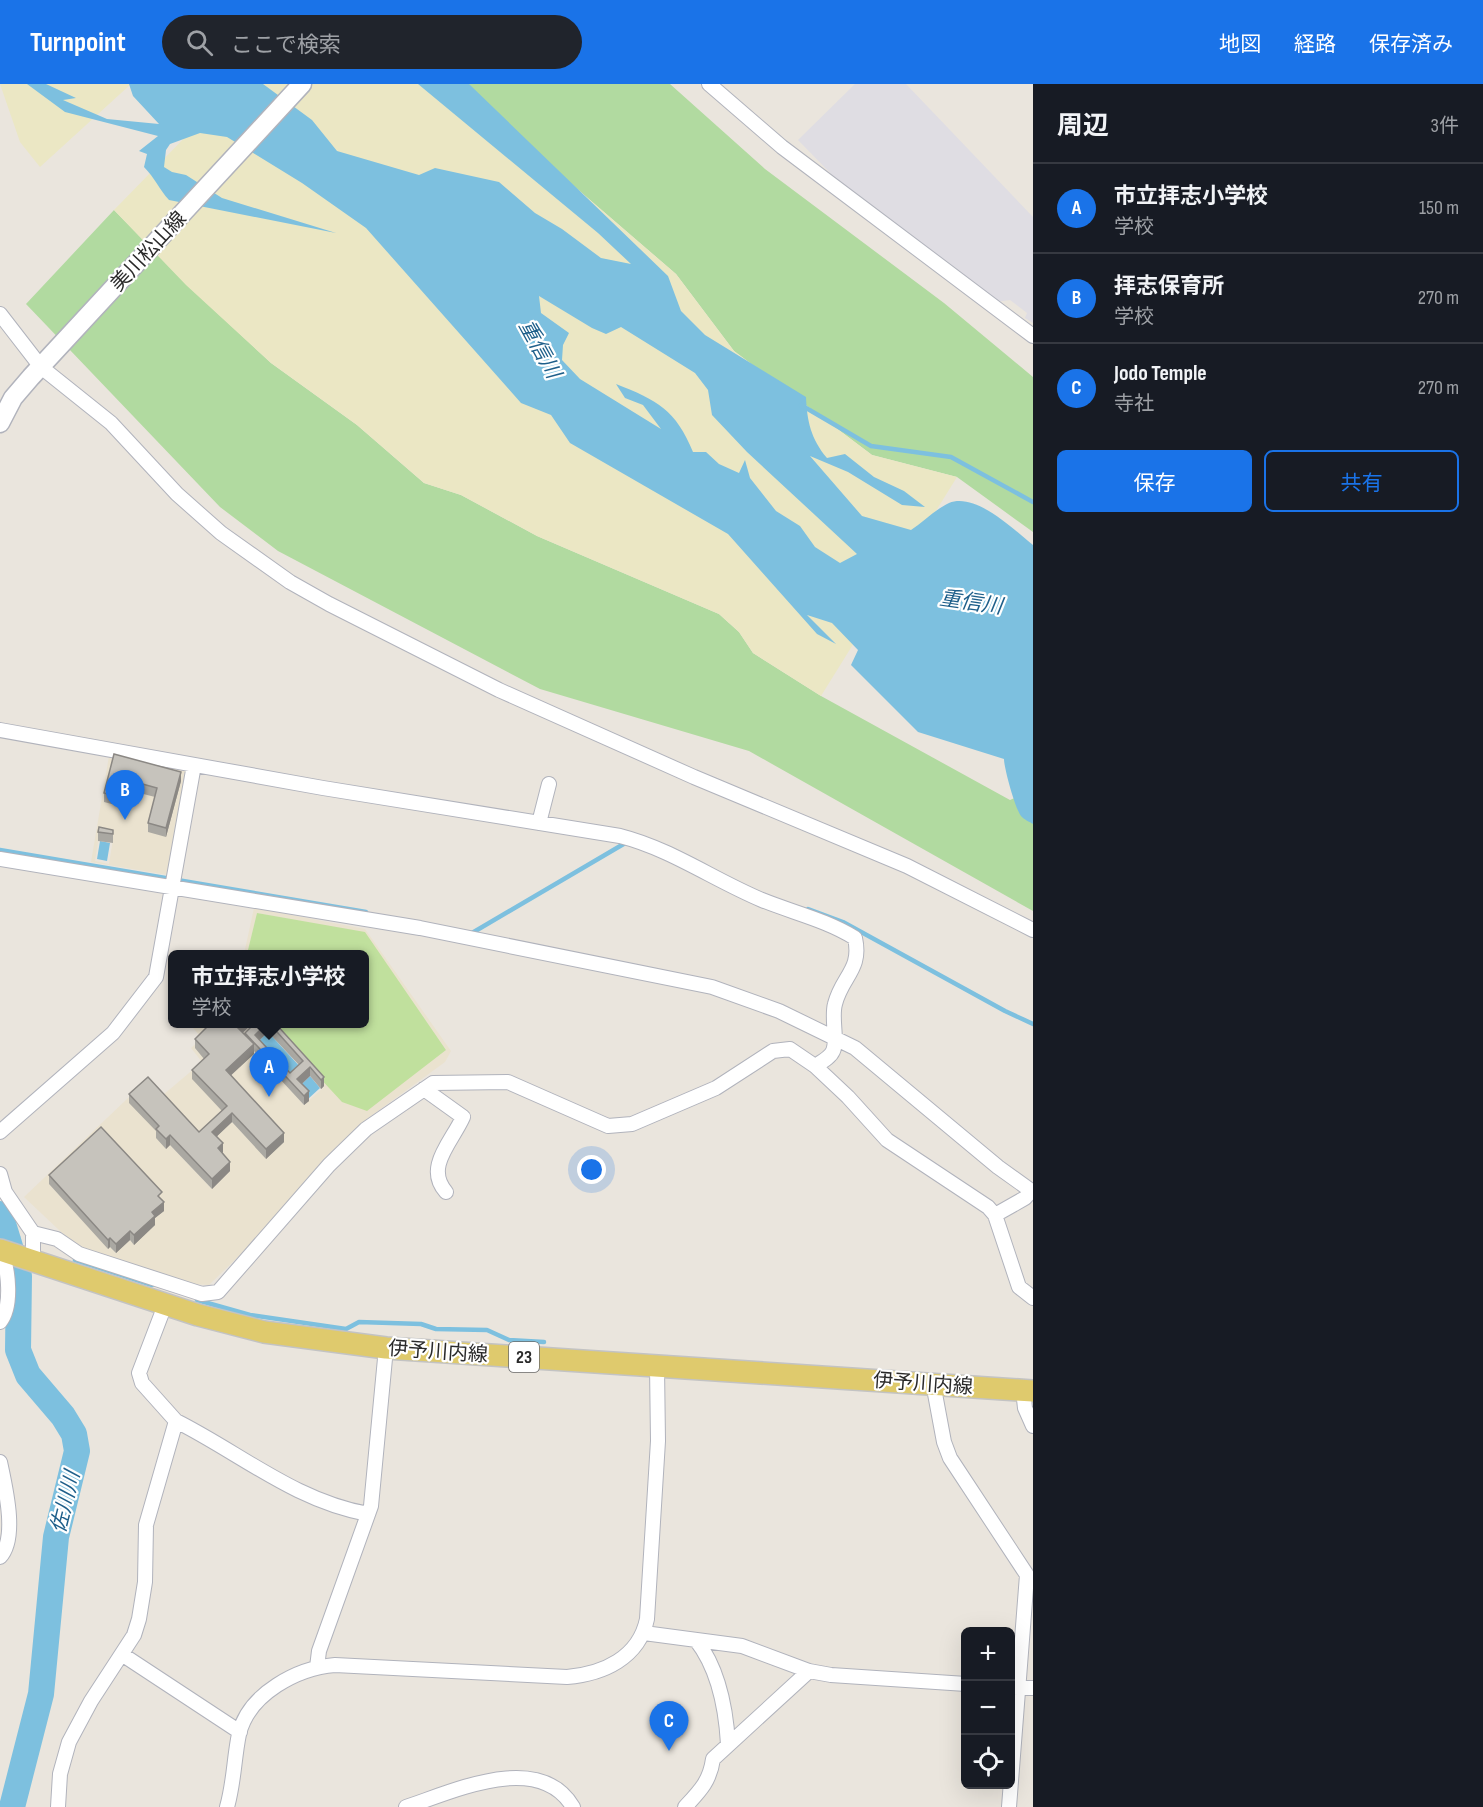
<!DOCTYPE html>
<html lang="ja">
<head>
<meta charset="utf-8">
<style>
  :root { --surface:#171b24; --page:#20242c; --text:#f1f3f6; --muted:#9ea1a6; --line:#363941; --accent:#1a73e8 }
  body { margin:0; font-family:"Sofia Sans Condensed","Noto Sans JP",sans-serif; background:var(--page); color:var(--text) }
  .controls { position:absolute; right:18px; bottom:18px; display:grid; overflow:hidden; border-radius:9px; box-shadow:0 6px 24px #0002 }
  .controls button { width:54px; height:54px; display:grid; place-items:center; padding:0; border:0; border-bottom:2px solid var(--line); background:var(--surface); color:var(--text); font:30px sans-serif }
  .you { position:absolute; left:592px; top:1086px; width:21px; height:21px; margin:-15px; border:4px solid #fff; border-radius:50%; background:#1a73e8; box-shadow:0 0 0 9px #1a73e833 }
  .badge { display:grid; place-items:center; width:39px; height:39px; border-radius:50%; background:var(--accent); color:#fff; font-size:20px; font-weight:700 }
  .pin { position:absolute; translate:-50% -50px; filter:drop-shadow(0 2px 3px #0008) }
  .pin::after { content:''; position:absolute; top:32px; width:21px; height:18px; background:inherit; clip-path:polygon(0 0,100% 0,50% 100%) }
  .popup { position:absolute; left:168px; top:866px; width:201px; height:78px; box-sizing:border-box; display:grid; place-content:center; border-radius:9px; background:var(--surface); filter:drop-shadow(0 2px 4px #0005); font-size:20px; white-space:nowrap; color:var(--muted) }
  .popup b { font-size:22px; color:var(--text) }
  .popup::after { content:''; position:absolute; left:50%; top:100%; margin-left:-12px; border:12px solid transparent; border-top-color:var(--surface) }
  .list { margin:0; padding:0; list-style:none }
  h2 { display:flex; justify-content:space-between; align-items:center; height:78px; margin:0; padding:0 24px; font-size:26px }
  h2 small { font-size:20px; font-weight:400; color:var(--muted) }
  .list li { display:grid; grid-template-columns:39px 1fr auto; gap:18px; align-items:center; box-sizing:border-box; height:90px; padding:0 24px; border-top:2px solid var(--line) }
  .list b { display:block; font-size:22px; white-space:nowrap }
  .list p { margin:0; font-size:20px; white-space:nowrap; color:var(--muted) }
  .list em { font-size:20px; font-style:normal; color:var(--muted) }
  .actions { display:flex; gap:12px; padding:18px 24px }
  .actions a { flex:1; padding:14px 0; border:2px solid var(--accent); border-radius:9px; text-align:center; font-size:21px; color:var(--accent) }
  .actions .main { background:var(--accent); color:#fff }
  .icon { flex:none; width:33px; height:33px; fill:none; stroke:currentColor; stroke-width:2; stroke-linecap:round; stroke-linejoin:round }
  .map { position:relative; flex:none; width:1033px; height:1723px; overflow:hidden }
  header { display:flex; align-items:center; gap:36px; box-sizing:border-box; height:84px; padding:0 30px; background:var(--accent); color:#fff }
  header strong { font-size:28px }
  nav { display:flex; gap:33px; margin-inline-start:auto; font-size:21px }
  .search { width:420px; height:54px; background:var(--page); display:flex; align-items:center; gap:15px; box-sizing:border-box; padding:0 21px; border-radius:33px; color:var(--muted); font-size:22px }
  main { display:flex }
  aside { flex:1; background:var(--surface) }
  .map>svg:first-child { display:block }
  .industrial { fill:#dfdde3 }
  .education { fill:#eae2cf; fill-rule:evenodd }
  .green { fill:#b1daa0 }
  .sand { fill:#ebe7c4 }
  .pitch { fill:#c0e09d }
  .water { fill:#7dc0df; fill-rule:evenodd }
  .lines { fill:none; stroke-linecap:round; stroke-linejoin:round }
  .stream { stroke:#7dc0df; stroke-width:4.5 }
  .river { stroke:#7dc0df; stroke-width:26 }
  .minor-casing { stroke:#b1b3bc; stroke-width:16 }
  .secondary-casing { stroke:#b1b3bc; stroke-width:21 }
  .primary-casing { stroke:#c3c3c3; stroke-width:24 }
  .minor { stroke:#fff; stroke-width:14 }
  .secondary { stroke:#fff; stroke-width:18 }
  .primary { stroke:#dfca6d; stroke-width:21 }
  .wall { fill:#aaa8a2; fill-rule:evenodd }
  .shaded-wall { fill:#8b8884 }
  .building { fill:#c6c3bc; stroke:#8b8884; stroke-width:1.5 }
  .labels { text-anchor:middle; stroke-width:4.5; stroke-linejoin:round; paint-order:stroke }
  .shield { fill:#fff; stroke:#6a6a6a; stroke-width:1.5 }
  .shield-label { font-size:18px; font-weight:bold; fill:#2a2a2a }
  .street-label { font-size:20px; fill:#2a2a2a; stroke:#fff }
  .water-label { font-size:21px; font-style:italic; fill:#1e5f8a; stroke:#fff }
</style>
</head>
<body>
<header>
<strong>Turnpoint</strong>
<div class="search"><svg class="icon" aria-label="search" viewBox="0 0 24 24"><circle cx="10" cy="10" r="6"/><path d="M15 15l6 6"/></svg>ここで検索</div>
<nav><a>地図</a><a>経路</a><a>保存済み</a></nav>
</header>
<main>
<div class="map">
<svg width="1033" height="1723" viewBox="0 0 1033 1723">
  <rect width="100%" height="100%" fill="#eae5dd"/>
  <path class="industrial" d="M855,0H906L1033,133V239L1025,234L1027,229L1010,216L996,218L838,97L798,56Z"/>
  <path class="education" d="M109,672L186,685L168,791L91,778ZM114,679L181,697L157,713L128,706ZM99,753L113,755L109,780L95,777Z
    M254,824L365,845L451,967L445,978L367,1035L341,1060L245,1166L209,1201L193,1200L77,1163L24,1113L148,995L163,1011L202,978L191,964L202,954L192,943L196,940H213L209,980L227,1031L199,1057L148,1002L170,1061L211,1104L212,1057L232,1038L266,1074L226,996L238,953L253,940H265L246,958L304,1021L324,1003L266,940L446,966L365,849L257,829L247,870H244ZM49,1100L155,1141L134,1160L130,1156L116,1169L110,1163L108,1164Z"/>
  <path class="green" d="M444,0H670L765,85L944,219L1033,293V448L957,393L872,371L734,267L676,190L539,72Z
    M114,126L187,201L271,279L357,341L424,399L461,411L537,452L719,530L739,548L753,569L821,612L1010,716L1033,706V827L749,667L540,605L278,467L220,423L26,220Z"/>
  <path class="sand" d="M0,0H131L40,83L20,58Z
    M237,0H444L532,66L676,190L734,267L872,371L957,393L821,612L753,569L739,548L719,530L537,452L461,411L424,399L357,341L271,279L186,201L114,126Z"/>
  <path class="pitch" d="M257,829L365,848L446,966L367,1027L342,1018L270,940H365V870H247Z"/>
  <path class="water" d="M27,0H46L76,14L63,16L107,35L159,40L133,12L129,0H263L312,36L337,67L419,91L435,84L499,98L535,129L562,145L601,174L631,180L598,149L418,0H469L668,192L681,227L705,251L806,313C807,337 811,355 827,374L845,370L874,393L904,407L925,423L902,421L848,388L810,372L862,432L911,446C923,438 936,425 949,419C976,408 1014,446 1033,461V740C1030,738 1023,735 1021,732C1015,724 1004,684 1004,675L918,648L851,581L858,566L832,539L807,531L836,560L817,550L728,450L570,359L551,331L521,319L366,144L302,99L227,53L200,49L170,60L166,66L164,83L172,88L186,91L222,114L336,149L169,116C159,105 155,94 144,83L147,70L139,67L158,52L65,28ZM539,212L592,244L606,250L621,243L695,289L708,306L712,331L747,368L857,470L840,479L815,463L800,442L776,427L750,394L745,376L739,389L719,380L706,368H693C676,326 657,316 616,300L625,314L643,321L661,345L580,295L562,276L563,261L569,249L541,229Z
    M100,757L110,759L107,777L97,775Z
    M268,948L303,986L290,998L255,960Z
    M310,992L320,1004L308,1015L297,1004Z"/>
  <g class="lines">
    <path class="stream" d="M801,321L871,362L951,373L1033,418
      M0,766L366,828
      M808,825L843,838L1005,927L1033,940
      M472,849L627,758
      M6,1150L18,1153
      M75,1176L152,1201
      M197,1216L250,1231L346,1245L359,1238L421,1240L436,1245L487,1246L509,1256L544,1258"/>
    <path class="river" d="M0,1130L19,1192L18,1266L28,1291L63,1332L74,1350L77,1367L56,1453L41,1610L12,1723"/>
    <g class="minor-casing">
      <path id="minor" d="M709,0L782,63L1033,252
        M0,230L41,283L111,339L177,410L221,449L290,498L329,520L499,606L694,693L907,782L1033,846
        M0,646L323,704L620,752C671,765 714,796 762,816C794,829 826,836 855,854C862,886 842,892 835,920C831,934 838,956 833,967C830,974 821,978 815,982
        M539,739L549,700
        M0,775L420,844L712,903L779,927L855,964L998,1083L1033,1108
        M424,1005L463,1033C452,1058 424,1083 446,1108
        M0,1048L113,949L156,893L194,681
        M0,1090L5,1108L33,1149V1177
        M995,1131L1025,1114L1031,1107
        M33,1149L57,1155L79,1170L202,1210L218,1208L329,1081L366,1045L433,999L508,998L608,1042L632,1040L716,1004L773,967L790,965L815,982L848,1013L887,1056L988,1123L995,1131L1019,1203L1033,1214
        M0,1238C13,1222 8,1186 2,1167
        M933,1299L944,1358L950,1374L1027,1491L1009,1723
        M1023,1306L1025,1324L1033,1342
        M176,1337C240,1369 295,1417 368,1430
        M0,1378C5,1402 18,1454 0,1473
        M644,1549L742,1562L809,1587L831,1591L966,1600
        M696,1556C718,1584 726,1625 728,1660
        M123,1571L240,1648
        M317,1583L319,1567L371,1422L386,1264
        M1010,1603L1033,1604
        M58,1723L60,1690L69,1658L91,1617L134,1551L139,1535L145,1498L146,1441L176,1337L142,1299L139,1289L165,1221
        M227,1723C234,1699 234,1674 239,1650C249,1609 298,1584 335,1581L567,1593C603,1590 639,1574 647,1535L658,1357L657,1283
        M406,1723C452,1708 539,1666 573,1723
        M685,1723C700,1707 710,1697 713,1675L809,1587"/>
    </g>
    <g class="secondary-casing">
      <path id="secondary" d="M0,339L13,314L31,293L302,0"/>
    </g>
    <g class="primary-casing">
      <path id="primary" d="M0,1166L198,1231L264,1248L386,1264L1033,1307"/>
    </g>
    <use href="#minor" class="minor"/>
    <use href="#secondary" class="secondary"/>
    <use href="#primary" class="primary"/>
  </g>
  <path class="wall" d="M114,670L181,697L166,753L148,748V739L155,713L128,706L123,723L104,718V709Z
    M113,746V759L98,757V748Z
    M211,939H253L243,949L245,951V949L255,939H275L324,993V1002L321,1005L310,992L302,1000L309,1017L304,1021L254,967V970L230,991L284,1058L266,1075L232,1038L217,1052L223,1068L222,1069L230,1087L212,1105L170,1061L166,1065L156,1054V1047L129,1019V1010L199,1048L222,1027L192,995V986L204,975L195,964V955ZM268,948L299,981L290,989L260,956Z
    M49,1091L162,1115L164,1127L155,1134V1141L134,1161L130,1156L116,1169L110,1163L108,1165L49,1100Z"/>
  <path class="shaded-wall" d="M181,688V697L166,753V744Z
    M128,696V706L123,723V714Z
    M243,939H253L238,953V944Z
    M267,939H268V948L255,960V951Z
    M254,960V970L226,996V986Z
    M310,983V992L297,1004V995Z
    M324,993V1002L321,1005V996Z
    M309,1007V1017L304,1021V1012Z
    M232,1029V1038L212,1057V1048Z
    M284,1049V1058L266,1075V1065Z
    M170,1051V1061L166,1065V1055Z
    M223,1059V1068L218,1074V1064Z
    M230,1078V1087L212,1105V1095Z
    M164,1118V1127L155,1134V1141L134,1161V1151L152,1128Z
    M130,1147V1156L116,1169V1160Z
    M110,1154V1163L108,1165V1156Z"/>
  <path class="building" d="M114,670L181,688L166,744L148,739L157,704L128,696L123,714L104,709Z
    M99,743L113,746V750L98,748Z
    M211,939H243L238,944L254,960L226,986L284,1049L266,1065L232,1029L212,1048L223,1059L218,1064L230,1078L212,1095L170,1051L166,1055L156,1045L159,1042L129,1010L148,993L199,1048L227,1022L192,986L209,970L195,955Z
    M255,939H267L255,951L290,989L303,977L269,939H275L324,993L321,996L310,983L297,995L309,1007L304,1012L245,949Z
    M101,1043L162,1108L158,1112L164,1118L152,1128L155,1132L134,1151L130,1147L116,1160L110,1154L108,1156L49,1091Z"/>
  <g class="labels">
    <rect class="shield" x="509" y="1258" width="30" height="30" rx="4.5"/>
    <g class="shield-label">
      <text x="524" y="1279">23</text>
    </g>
    <g class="street-label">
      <text transform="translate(148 167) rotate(-47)" y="7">美川松山線</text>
      <text transform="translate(438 1267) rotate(4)" y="7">伊予川内線</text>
      <text transform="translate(923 1299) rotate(4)" y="7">伊予川内線</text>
    </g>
    <g class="water-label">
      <text transform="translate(540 265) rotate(61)" y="7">重信川</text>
      <text transform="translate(971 518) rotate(8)" y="7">重信川</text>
      <text transform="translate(65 1418) rotate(-76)" y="7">佐川川</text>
    </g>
  </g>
</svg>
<div class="controls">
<button>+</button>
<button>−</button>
<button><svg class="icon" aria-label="locate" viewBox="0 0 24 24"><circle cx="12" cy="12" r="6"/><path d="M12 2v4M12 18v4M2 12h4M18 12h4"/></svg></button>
</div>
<div class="you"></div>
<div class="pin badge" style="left:269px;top:1013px">A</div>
<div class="popup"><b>市立拝志小学校</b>学校</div>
<div class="pin badge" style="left:125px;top:736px">B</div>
<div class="pin badge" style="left:669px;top:1667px">C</div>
</div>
<aside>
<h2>周辺<small>3件</small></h2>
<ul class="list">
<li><span class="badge">A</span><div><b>市立拝志小学校</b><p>学校</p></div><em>150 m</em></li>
<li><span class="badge">B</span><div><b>拝志保育所</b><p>学校</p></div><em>270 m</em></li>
<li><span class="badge">C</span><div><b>Jodo Temple</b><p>寺社</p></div><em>270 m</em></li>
</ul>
<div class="actions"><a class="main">保存</a><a>共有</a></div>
</aside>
</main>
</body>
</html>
